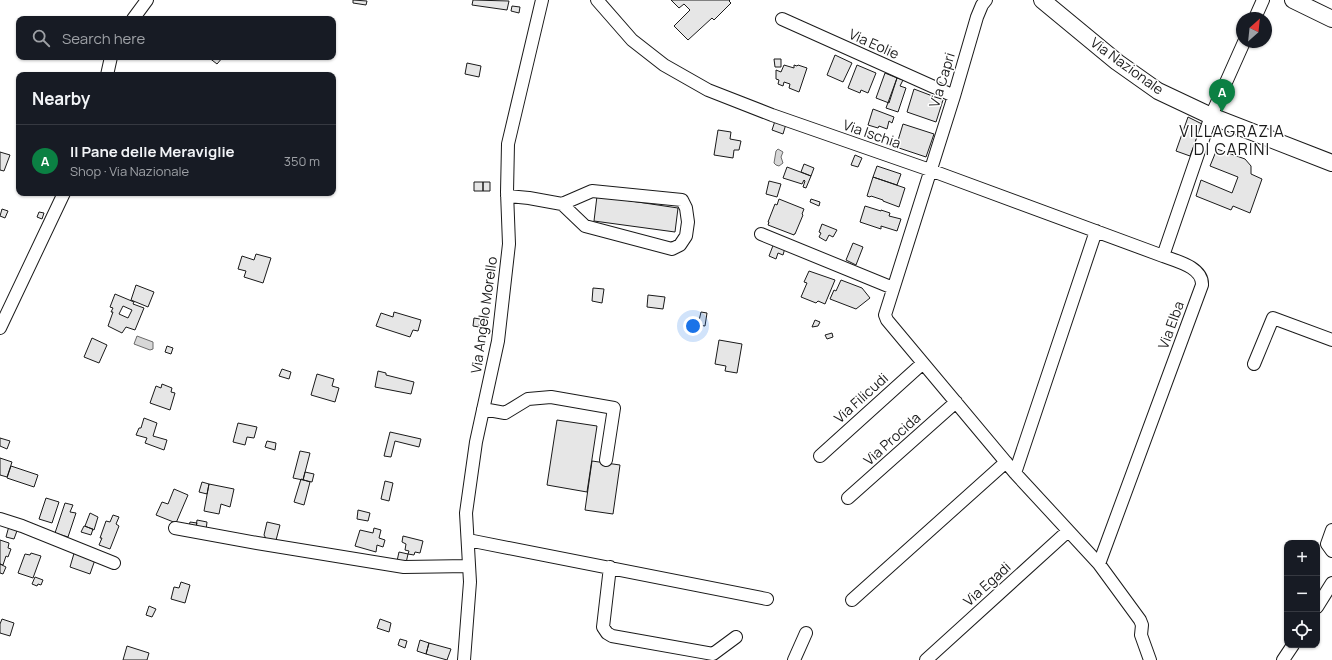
<!DOCTYPE html>
<html lang="en">
<head>
<meta charset="utf-8">
<style>
  :root { --surface:#171b24; --page:#20242c; --text:#f1f3f6; --muted:#9ea1a6; --line:#363941; --accent:#0b8043 }
  body { margin:0; font-family:Manrope,sans-serif; background:var(--page); color:var(--text) }
  .controls { position:absolute; right:12px; bottom:12px; display:grid; overflow:hidden; border-radius:8px; box-shadow:0 1px 3px #0004 }
  .controls button { width:36px; height:36px; display:grid; place-items:center; padding:0; border:0; border-bottom:1px solid var(--line); background:var(--surface); color:var(--text); font:20px sans-serif }
  .compass { position:absolute; left:1236px; top:12px; width:36px; height:36px; border-radius:50%; background:var(--surface); box-shadow:0 1px 3px #0004; rotate:27deg }
  .you { position:absolute; left:693px; top:326px; width:14px; height:14px; margin:-10px; border:3px solid #fff; border-radius:50%; background:#1a73e8; box-shadow:0 0 0 6px #1a73e833 }
  .badge { display:grid; place-items:center; width:26px; height:26px; border-radius:50%; background:var(--accent); color:#fff; font-size:13px; font-weight:700 }
  .pin { position:absolute; translate:-50% -33px; filter:drop-shadow(0 1px 2px #0008) }
  .pin::after { content:''; position:absolute; top:21px; width:14px; height:12px; background:inherit; clip-path:polygon(0 0,100% 0,50% 100%) }
  .list { margin:0; padding:0; list-style:none }
  h2 { display:flex; justify-content:space-between; align-items:center; height:52px; margin:0; padding:0 16px; font-size:17px }
  h2 small { font-size:13px; font-weight:400; color:var(--muted) }
  .list li { display:grid; grid-template-columns:26px 1fr auto; gap:12px; align-items:center; box-sizing:border-box; height:72px; padding:0 16px; border-top:1px solid var(--line) }
  .list b { display:block; font-size:15px; white-space:nowrap }
  .list p { margin:0; font-size:13px; white-space:nowrap; color:var(--muted) }
  .list em { font-size:13px; font-style:normal; color:var(--muted) }
  .icon { flex:none; width:22px; height:22px; fill:none; stroke:currentColor; stroke-width:2; stroke-linecap:round; stroke-linejoin:round }
  .map { position:relative; flex:none; width:1332px; height:660px; overflow:hidden }
  .search { position:absolute; background:var(--surface); box-shadow:0 1px 3px #0004; left:16px; top:16px; width:320px; height:44px; display:flex; align-items:center; gap:10px; box-sizing:border-box; padding:0 14px; border-radius:8px; color:var(--muted); font-size:15px }
  .panel { position:absolute; background:var(--surface); box-shadow:0 1px 3px #0004; left:16px; top:72px; width:320px; height:124px; border-radius:8px }
  .map>svg:first-child { display:block }
  .water { fill:#d7d7d7; stroke:#6a6a6a }
  .building { fill:#e6e6e6; stroke:#1a1a1a; fill-rule:evenodd }
  .lines { fill:none; stroke-linecap:round; stroke-linejoin:round }
  .minor-casing { stroke:#1a1a1a; stroke-width:14 }
  .major-casing { stroke:#1a1a1a; stroke-width:18 }
  .minor { stroke:#fff; stroke-width:12 }
  .major { stroke:#fff; stroke-width:16 }
  .labels { text-anchor:middle; stroke-width:3; stroke-linejoin:round; paint-order:stroke }
  .street-label { font-size:14px; fill:#1a1a1a; stroke:#fff }
  .quarter-label { font-size:16px; letter-spacing:1px; fill:#1a1a1a; stroke:#fff }
</style>
</head>
<body>
<div class="map">
<svg width="1332" height="660" viewBox="0 0 1332 660">
  <rect width="100%" height="100%" fill="#fff"/>
  <path class="water" d="M778,149L783,152L781,157L783,163L779,166L776,165L774,163L776,151Z
    M137,336L153,342V349L150,350L134,344Z"/>
  <path class="building" d="M353,0L367,1L366,5L353,3Z
    M473,0L509,1L507,10L472,5Z
    M671,0H730L729,1L731,3L714,20L712,18L688,40L674,26L690,10L684,4L679,8Z
    M512,6L520,7L519,13L511,11Z
    M835,55L852,63L843,82L827,75Z
    M208,57H223L217,64Z
    M774,59H781V67H775Z
    M467,63L481,66L479,77L465,74Z
    M784,65L794,68V65L797,66L798,65L807,68L799,92L789,88L790,84L784,82L783,86L778,84L779,80L776,79V70L781,72Z
    M857,65L876,73L868,93L861,90L860,93L848,88Z
    M885,73L897,78L889,103L876,98Z
    M897,78L903,80L900,86L906,88L898,112L886,108Z
    M914,89L943,100L936,122L907,112Z
    M873,109L894,117L892,123L889,121L887,129L879,126L878,128L868,125Z
    M1188,117L1202,124L1190,156L1176,151Z
    M775,121L786,124L783,134L772,130Z
    M903,124L934,134L926,157L896,147Z
    M718,130L731,132L730,139L741,141L739,150H734L733,158L714,155Z
    M1217,149L1245,159L1251,166V174L1262,179L1250,213L1233,206L1231,210L1196,196L1201,180L1232,193L1238,177L1210,166Z
    M0,152L10,155L4,171L0,170Z
    M855,155L862,158L858,167L851,165Z
    M804,164L814,168L811,176L801,172Z
    M877,166L901,174L897,185L873,177Z
    M787,167L811,176L806,188L803,187L805,181L804,180L802,184L783,178Z
    M873,177L905,188L899,207L883,201V200L871,196L870,197L867,196Z
    M769,181L781,184L777,197L766,194Z
    M474,182H483V191H474Z
    M483,182H490V191H483Z
    M597,196L678,208L675,232L594,221Z
    M779,199L804,209L802,214L803,215L795,234H794V235L768,225L769,222H768L775,204L777,205Z
    M811,199L820,202L819,206L810,202Z
    M865,206L881,211V210L890,213L889,216L901,219L897,231L881,226V229L860,222Z
    M2,209L8,211L5,218L0,216Z
    M39,212L44,213L42,219L37,217Z
    M822,224L837,230L833,237L829,235L826,241L819,237L821,233L819,232Z
    M774,243L785,248L783,255L778,253L776,259L769,256Z
    M853,243L863,247L856,265L846,260Z
    M256,254L271,258L263,283L244,277L246,271L238,269L242,256L254,260Z
    M809,271L835,280L825,304L818,301L816,303L801,297L807,283L804,282Z
    M841,280L862,288L870,298L856,309L830,299L834,290L836,291Z
    M136,285L154,292L148,307L131,300Z
    M593,288L604,289L602,303L592,301Z
    M115,294L134,302L133,304L144,308L135,330L126,327L122,333L108,326L113,312H111L113,308L110,307ZM123,306L132,310L128,318L119,314Z
    M648,295L665,297L663,309L647,307Z
    M394,312L421,320L418,331L413,330L410,337L376,326L381,313L393,317Z
    M701,312L707,313L705,326L698,325Z
    M474,318L480,319L479,327L473,326Z
    M815,320L820,322L818,326L812,327Z
    M832,333L833,337L827,339L825,335Z
    M92,338L107,345L99,363L84,357Z
    M719,340L742,344L737,373L725,371L726,366L715,364Z
    M167,346L173,348L171,354L165,352Z
    M282,369L291,372L289,379L279,376Z
    M378,371L386,373V375L414,382L411,394L375,387Z
    M317,374L334,379L332,386L339,388L335,402L311,395Z
    M162,384L172,388L171,392L175,393L170,410L150,403L156,386L161,388Z
    M144,418L157,423L153,436L167,440L164,450L145,443L147,438L136,435L139,428H141Z
    M557,420L597,426L587,492L547,485Z
    M238,423L257,427L254,438L247,437L245,445L233,442Z
    M390,432L421,439L419,447L395,441L391,457L384,456Z
    M0,438L10,441L7,449L0,446Z
    M267,441L276,443L275,450L265,447Z
    M300,451L310,453L303,480L293,478Z
    M0,458L12,462L7,477L0,475Z
    M592,461L620,465L613,514L585,510Z
    M11,466L38,475L34,487L7,478Z
    M305,472L314,474L312,482L303,480Z
    M301,479L310,482L304,505L294,502Z
    M385,481L393,483L389,501L381,499Z
    M202,482L209,484L207,494L199,492Z
    M209,484L234,489L230,507L221,504L219,514L204,511Z
    M174,489L188,495L176,523L156,515L162,502L168,504Z
    M46,498L59,502L52,523L39,519Z
    M65,503L73,505L70,512L76,513L68,537L55,533Z
    M358,510L370,513L368,521L357,519Z
    M90,513L98,517L94,530L85,526Z
    M113,515L119,517L116,524L119,526L110,549L99,545L102,538H100L106,521L110,522Z
    M197,520L207,522L206,530L196,528Z
    M190,522L197,523L196,527L189,526Z
    M267,522L280,525L275,544L268,542L264,535Z
    M9,526L18,528L14,539L6,537Z
    M84,526L93,529L91,535L81,532Z
    M374,528L381,530L379,538L385,540L383,547L377,545L376,552L355,546L360,530L373,533Z
    M403,536L423,541L420,553L415,552L414,555L408,554L409,551L405,550L406,544L402,542Z
    M0,540L9,543L8,548L11,549L8,557L6,556L3,565L0,564Z
    M75,550L96,557L90,574L70,567Z
    M399,552L408,554L406,563L397,561Z
    M31,553L41,556L33,578L18,573L25,554L30,555Z
    M0,564L6,567L3,574L0,573Z
    M35,577L43,580L41,585L38,584L37,586L32,584Z
    M181,582L190,585L185,603L171,599L174,587L179,588Z
    M149,606L156,609L152,617L146,615Z
    M2,619L14,623L10,636L0,633V624Z
    M380,619L391,623L389,632L377,628Z
    M400,639L407,641L405,648L398,645Z
    M420,640L429,643L426,654L417,651Z
    M429,643L451,649L447,660L426,654Z
    M127,646L149,653L147,660H123Z"/>
  <g class="lines">
    <g class="minor-casing">
      <path id="minor" d="M597,0L632,40L664,65L708,90L772,115L930,170L1163,256
        M986,0L982,5L977,17L954,96L885,315L887,320L1015,473L1099,564L1140,620L1142,625L1141,635L1150,660
        M1255,18L1263,0
        M133,19L147,0
        M782,19L954,96
        M107,75L111,57
        M507,196L529,198L562,204L592,191L682,200L686,208L688,222L686,236L680,245L672,249L585,226L562,204
        M761,234L893,288
        M0,328L64,193
        M1254,364L1273,318L1332,340
        M483,409L505,413L528,399L551,397L614,408L606,460
        M820,456L923,363
        M1015,473L1096,231
        M848,498L956,402
        M0,519L22,526L114,563
        M175,528L257,543L404,567L469,566
        M1332,530L1327,544L1332,551
        M468,540L767,599
        M1099,564L1202,285C1203,267 1176,261 1163,256L1211,116L1244,42
        M610,567L603,627L607,633L612,636L713,654L736,637
        M852,600L1006,462
        M1317,607L1332,583
        M464,660L470,582L466,513L476,442L498,341L509,244L507,192L508,144L542,0
        M794,660L806,633
        M926,660L1068,531
        M1283,660L1293,645"/>
    </g>
    <g class="major-casing">
      <path id="major" d="M1042,0L1117,62L1158,91L1211,116L1332,163
        M1293,0L1332,19"/>
    </g>
    <use href="#minor" class="minor"/>
    <use href="#major" class="major"/>
  </g>
  <g class="labels">
    <g class="street-label">
      <text transform="translate(874 44) rotate(24)" y="5">Via Eolie</text>
      <text transform="translate(1127 66) rotate(36)" y="5">Via Nazionale</text>
      <text transform="translate(942 80) rotate(-73)" y="5">Via Capri</text>
      <text transform="translate(872 134) rotate(19)" y="5">Via Ischia</text>
      <text transform="translate(484 315) rotate(-82)" y="5">Via Angelo Morello</text>
      <text transform="translate(1171 325) rotate(-70)" y="5">Via Elba</text>
      <text transform="translate(861 398) rotate(-42)" y="5">Via Filicudi</text>
      <text transform="translate(892 439) rotate(-42)" y="5">Via Procida</text>
      <text transform="translate(987 584) rotate(-42)" y="5">Via Egadi</text>
    </g>
    <g class="quarter-label">
      <text x="1232" y="137">VILLAGRAZIA<tspan x="1232" dy="18">DI CARINI</tspan></text>
    </g>
  </g>
</svg>
<div class="controls">
<button>+</button>
<button>−</button>
<button><svg class="icon" aria-label="locate" viewBox="0 0 24 24"><circle cx="12" cy="12" r="6"/><path d="M12 2v4M12 18v4M2 12h4M18 12h4"/></svg></button>
</div>
<svg class="compass" viewBox="-18 -18 36 36"><path d="M0-13l5 13h-10z" fill="#e53935"/><path d="M0 13l5-13h-10z" fill="#9ea1a6"/></svg>
<div class="you"></div>
<div class="pin badge" style="left:1222px;top:112px">A</div>
<div class="search"><svg class="icon" aria-label="search" viewBox="0 0 24 24"><circle cx="10" cy="10" r="6"/><path d="M15 15l6 6"/></svg>Search here</div>
<section class="panel">
<h2>Nearby<small></small></h2>
<ul class="list">
<li><span class="badge">A</span><div><b>Il Pane delle Meraviglie</b><p>Shop · Via Nazionale</p></div><em>350 m</em></li>
</ul>
</section>
</div>
</body>
</html>
